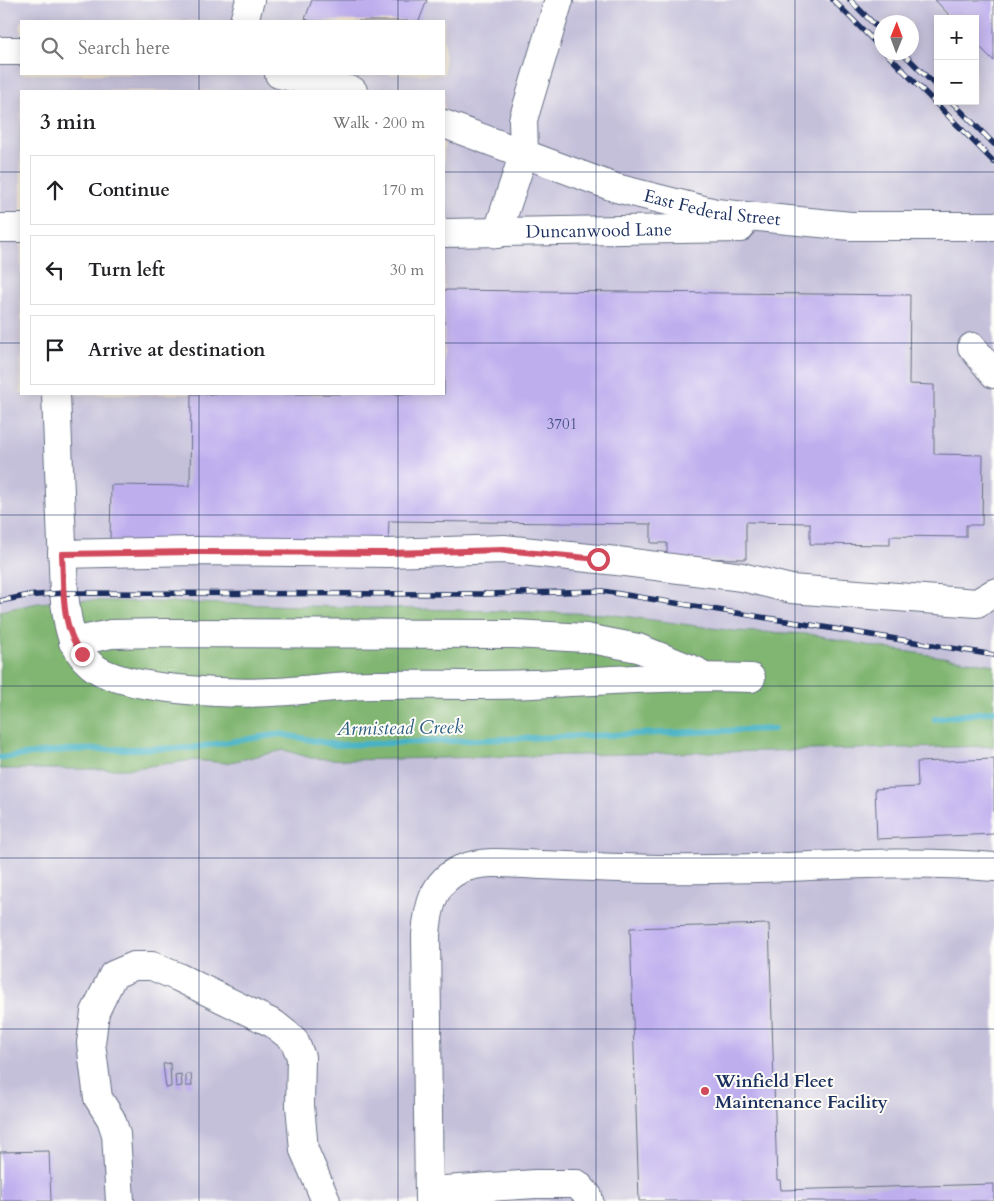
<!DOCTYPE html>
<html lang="en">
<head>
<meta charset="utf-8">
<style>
  :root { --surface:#fff; --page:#f6f6f6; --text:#202124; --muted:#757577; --line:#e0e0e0 }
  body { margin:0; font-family:Cardo,serif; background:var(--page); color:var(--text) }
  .controls { position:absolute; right:15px; top:15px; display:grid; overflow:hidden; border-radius:0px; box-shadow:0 2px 12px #0003 }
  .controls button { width:45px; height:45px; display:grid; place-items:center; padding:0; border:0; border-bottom:1px solid var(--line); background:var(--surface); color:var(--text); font:25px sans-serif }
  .compass { position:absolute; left:874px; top:15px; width:45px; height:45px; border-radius:50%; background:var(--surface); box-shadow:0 2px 12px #0003; rotate:1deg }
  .stop { position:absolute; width:15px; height:15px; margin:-11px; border:4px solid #d1495b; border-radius:50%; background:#fff }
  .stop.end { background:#d1495b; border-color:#fff; box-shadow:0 1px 5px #0008 }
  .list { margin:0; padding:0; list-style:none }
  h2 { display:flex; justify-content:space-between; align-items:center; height:65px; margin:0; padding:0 20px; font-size:21px }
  h2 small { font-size:16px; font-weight:400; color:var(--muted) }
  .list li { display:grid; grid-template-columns:32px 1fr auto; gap:15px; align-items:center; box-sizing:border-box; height:70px; margin:0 10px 10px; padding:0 10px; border:1px solid var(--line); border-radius:0px }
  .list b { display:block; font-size:19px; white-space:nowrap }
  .list em { font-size:16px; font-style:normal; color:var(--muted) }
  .icon { flex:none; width:28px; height:28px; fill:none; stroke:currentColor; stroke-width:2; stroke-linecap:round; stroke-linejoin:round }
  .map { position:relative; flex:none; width:994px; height:1201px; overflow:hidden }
  .search { position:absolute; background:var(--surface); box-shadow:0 2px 12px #0003; left:20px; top:20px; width:425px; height:55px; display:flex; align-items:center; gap:12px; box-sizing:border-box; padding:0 18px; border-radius:0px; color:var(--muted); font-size:19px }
  .panel { position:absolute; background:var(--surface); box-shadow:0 2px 12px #0003; left:20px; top:90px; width:425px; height:305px; border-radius:0px }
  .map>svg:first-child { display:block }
  .industrial { fill:#c5c0da; fill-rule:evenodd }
  .forest { fill:#81b672; stroke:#4e7268 }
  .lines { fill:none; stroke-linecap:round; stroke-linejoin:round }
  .stream { stroke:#47b2c5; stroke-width:6 }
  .building { fill:#beaeee }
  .minor-casing { stroke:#676f85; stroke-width:30 }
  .minor { stroke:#fff; stroke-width:28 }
  .rail-casing { stroke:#1b2f5e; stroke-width:5.5 }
  .rail { stroke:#fdfcf7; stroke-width:4; stroke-dasharray:11; stroke-linecap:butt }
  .route { stroke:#d1495b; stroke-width:6 }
  .grid { fill:none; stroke:#1b2f5e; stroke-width:1; stroke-opacity:0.55 }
  .poi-dot { fill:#d1495b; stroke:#fdfcf7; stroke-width:2 }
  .labels { text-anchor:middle; stroke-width:4; stroke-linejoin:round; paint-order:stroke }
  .number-label { font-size:15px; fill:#444f82 }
  .street-label { font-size:18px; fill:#1b2f5e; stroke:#fdfcf7 }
  .poi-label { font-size:18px; font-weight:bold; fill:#1b2f5e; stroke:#fdfcf7; text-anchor:start }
  .water-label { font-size:19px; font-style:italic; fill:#2a5d82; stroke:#fdfcf7 }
</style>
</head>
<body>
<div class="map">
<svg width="994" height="1201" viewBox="0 0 994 1201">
  <rect width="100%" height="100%" fill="#fdfcf7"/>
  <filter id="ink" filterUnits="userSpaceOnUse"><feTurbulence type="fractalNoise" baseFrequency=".02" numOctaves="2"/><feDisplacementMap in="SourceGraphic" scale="10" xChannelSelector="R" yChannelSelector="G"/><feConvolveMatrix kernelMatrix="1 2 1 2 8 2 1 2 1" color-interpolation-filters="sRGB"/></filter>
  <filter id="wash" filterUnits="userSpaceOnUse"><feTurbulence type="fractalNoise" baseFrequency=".0096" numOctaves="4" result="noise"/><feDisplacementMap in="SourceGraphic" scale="20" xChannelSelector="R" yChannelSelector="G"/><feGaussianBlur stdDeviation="1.12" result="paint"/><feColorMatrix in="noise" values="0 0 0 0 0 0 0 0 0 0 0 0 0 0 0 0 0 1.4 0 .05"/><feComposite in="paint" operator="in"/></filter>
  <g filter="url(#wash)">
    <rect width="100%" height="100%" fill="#f4e6ce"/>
    <path class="industrial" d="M0,0H994V1201H0ZM938,19H975V101H938ZM21,21H444V74H21ZM882,22H912V52H882ZM21,91H444V394H21Z"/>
    <path class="forest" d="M76,600L608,614L734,631L810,634L871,646L994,665V746L348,760L311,758L284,750L226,763L194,760L127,769H0V611L38,603Z"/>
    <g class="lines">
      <path class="stream" d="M935,719L994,711
        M0,758L66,750L191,748L280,734L337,745L774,729"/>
    </g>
    <g id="blocks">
      <path class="building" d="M312,0H427L419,21H311L305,19Z
        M935,0H994V61L975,42V19H953Z
        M444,290L910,295L909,384L934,385V454L983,455L982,525H966V537L890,536V545L810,544V523L746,522V559L667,558V543H651V524L389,521L388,544L110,541L111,485L190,486L191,394H444Z
        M994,759V834L877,839L875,789L918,787L917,762Z
        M769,924L777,1180H780L781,1190L994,1184V1201H639L630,928Z
        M170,1063L171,1087L166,1088L163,1064Z
        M181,1074L182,1086L176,1087L175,1075Z
        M186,1074H191L192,1086H186Z
        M49,1151L51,1201H0V1152Z"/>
    </g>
  </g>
  <g filter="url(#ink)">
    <use href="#blocks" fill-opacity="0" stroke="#676f85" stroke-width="1"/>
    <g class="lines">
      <g class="minor-casing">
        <g id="minor">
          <path d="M244,21L250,0"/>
          <path d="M0,51H21"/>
          <path d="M279,74L353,91"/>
          <path id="s1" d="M444,124L616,188L716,213L851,226H994"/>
          <path d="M0,228H21"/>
          <path id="s2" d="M444,233L740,228"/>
          <path d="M497,234L524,153L523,120L559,0"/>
          <path d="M972,347L994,374"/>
          <path d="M56,394L64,593C67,620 69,646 91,665C121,691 231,694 272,692C305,691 339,685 373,685C426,684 479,686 532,684C605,681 677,675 751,678"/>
          <path d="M62,554L194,551L389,553L504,549L617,561L742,577L791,589L977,603L994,593"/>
          <path d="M73,642L111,634L161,633L514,634L586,638L638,648L696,671"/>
          <path d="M429,1191L535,1184H577L588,1196L589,1201"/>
          <path d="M120,1201L116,1134L111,1119L98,1098L91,1043L95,1012L113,975L134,966H152L178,977L274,1024L294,1040L301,1057L300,1105L304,1150L326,1201"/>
          <path d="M429,1201L426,935C428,908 433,881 461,869C485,859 515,864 540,865C580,866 621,869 661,869C772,872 883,857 994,867"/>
        </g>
      </g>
      <use href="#minor" class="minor"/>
      <g class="rail-casing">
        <path id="rail" d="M833,0L882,49
          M850,0L882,32
          M885,52L994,162
          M902,52L938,88
          M951,101L994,144
          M0,601L25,596L64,593L484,594L602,591L994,655"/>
      </g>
      <use href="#rail" class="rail"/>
    </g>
  </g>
  <g class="lines" filter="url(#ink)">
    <path class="route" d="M82,654C60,626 64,587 62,554L194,552L389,553L504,550L598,559"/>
  </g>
  <path class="grid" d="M199,0V21M398,0V21M596,0V1201M795,0V1201M199,74V91M398,74V91M0,172H21M444,172H994M0,343H21M444,343H994M199,394V1201M398,394V1201M0,515H994M0,686H994M0,858H994M0,1029H994"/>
  <circle class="poi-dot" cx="705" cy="1091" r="5"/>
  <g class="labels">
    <g class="number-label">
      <text x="562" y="429">3701</text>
    </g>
    <g class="street-label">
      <text dy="6" stroke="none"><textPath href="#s1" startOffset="282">East Federal Street</textPath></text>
      <text dy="6" stroke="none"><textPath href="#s2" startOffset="155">Duncanwood Lane</textPath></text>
    </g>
    <g class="poi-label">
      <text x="715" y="1087">Winfield Fleet<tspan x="715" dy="21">Maintenance Facility</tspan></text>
    </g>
    <g class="water-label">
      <text transform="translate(400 727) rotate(-1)" y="7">Armistead Creek</text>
    </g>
  </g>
</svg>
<div class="controls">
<button>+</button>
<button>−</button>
</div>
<svg class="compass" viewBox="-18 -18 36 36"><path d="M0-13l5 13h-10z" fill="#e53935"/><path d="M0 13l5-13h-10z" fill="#757577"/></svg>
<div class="stop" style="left:598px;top:559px"></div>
<div class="stop end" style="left:82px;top:654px"></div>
<div class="search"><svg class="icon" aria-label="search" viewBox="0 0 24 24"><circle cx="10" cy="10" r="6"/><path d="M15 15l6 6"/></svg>Search here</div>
<section class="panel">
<h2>3 min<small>Walk · 200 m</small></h2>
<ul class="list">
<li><svg class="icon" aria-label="ahead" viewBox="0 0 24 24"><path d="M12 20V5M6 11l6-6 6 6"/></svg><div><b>Continue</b></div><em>170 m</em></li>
<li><svg class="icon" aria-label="left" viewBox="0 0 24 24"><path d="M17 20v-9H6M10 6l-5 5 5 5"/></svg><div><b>Turn left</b></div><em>30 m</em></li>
<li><svg class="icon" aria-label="arrive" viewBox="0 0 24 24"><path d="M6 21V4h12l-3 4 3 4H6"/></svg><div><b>Arrive at destination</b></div></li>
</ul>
</section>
</div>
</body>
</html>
